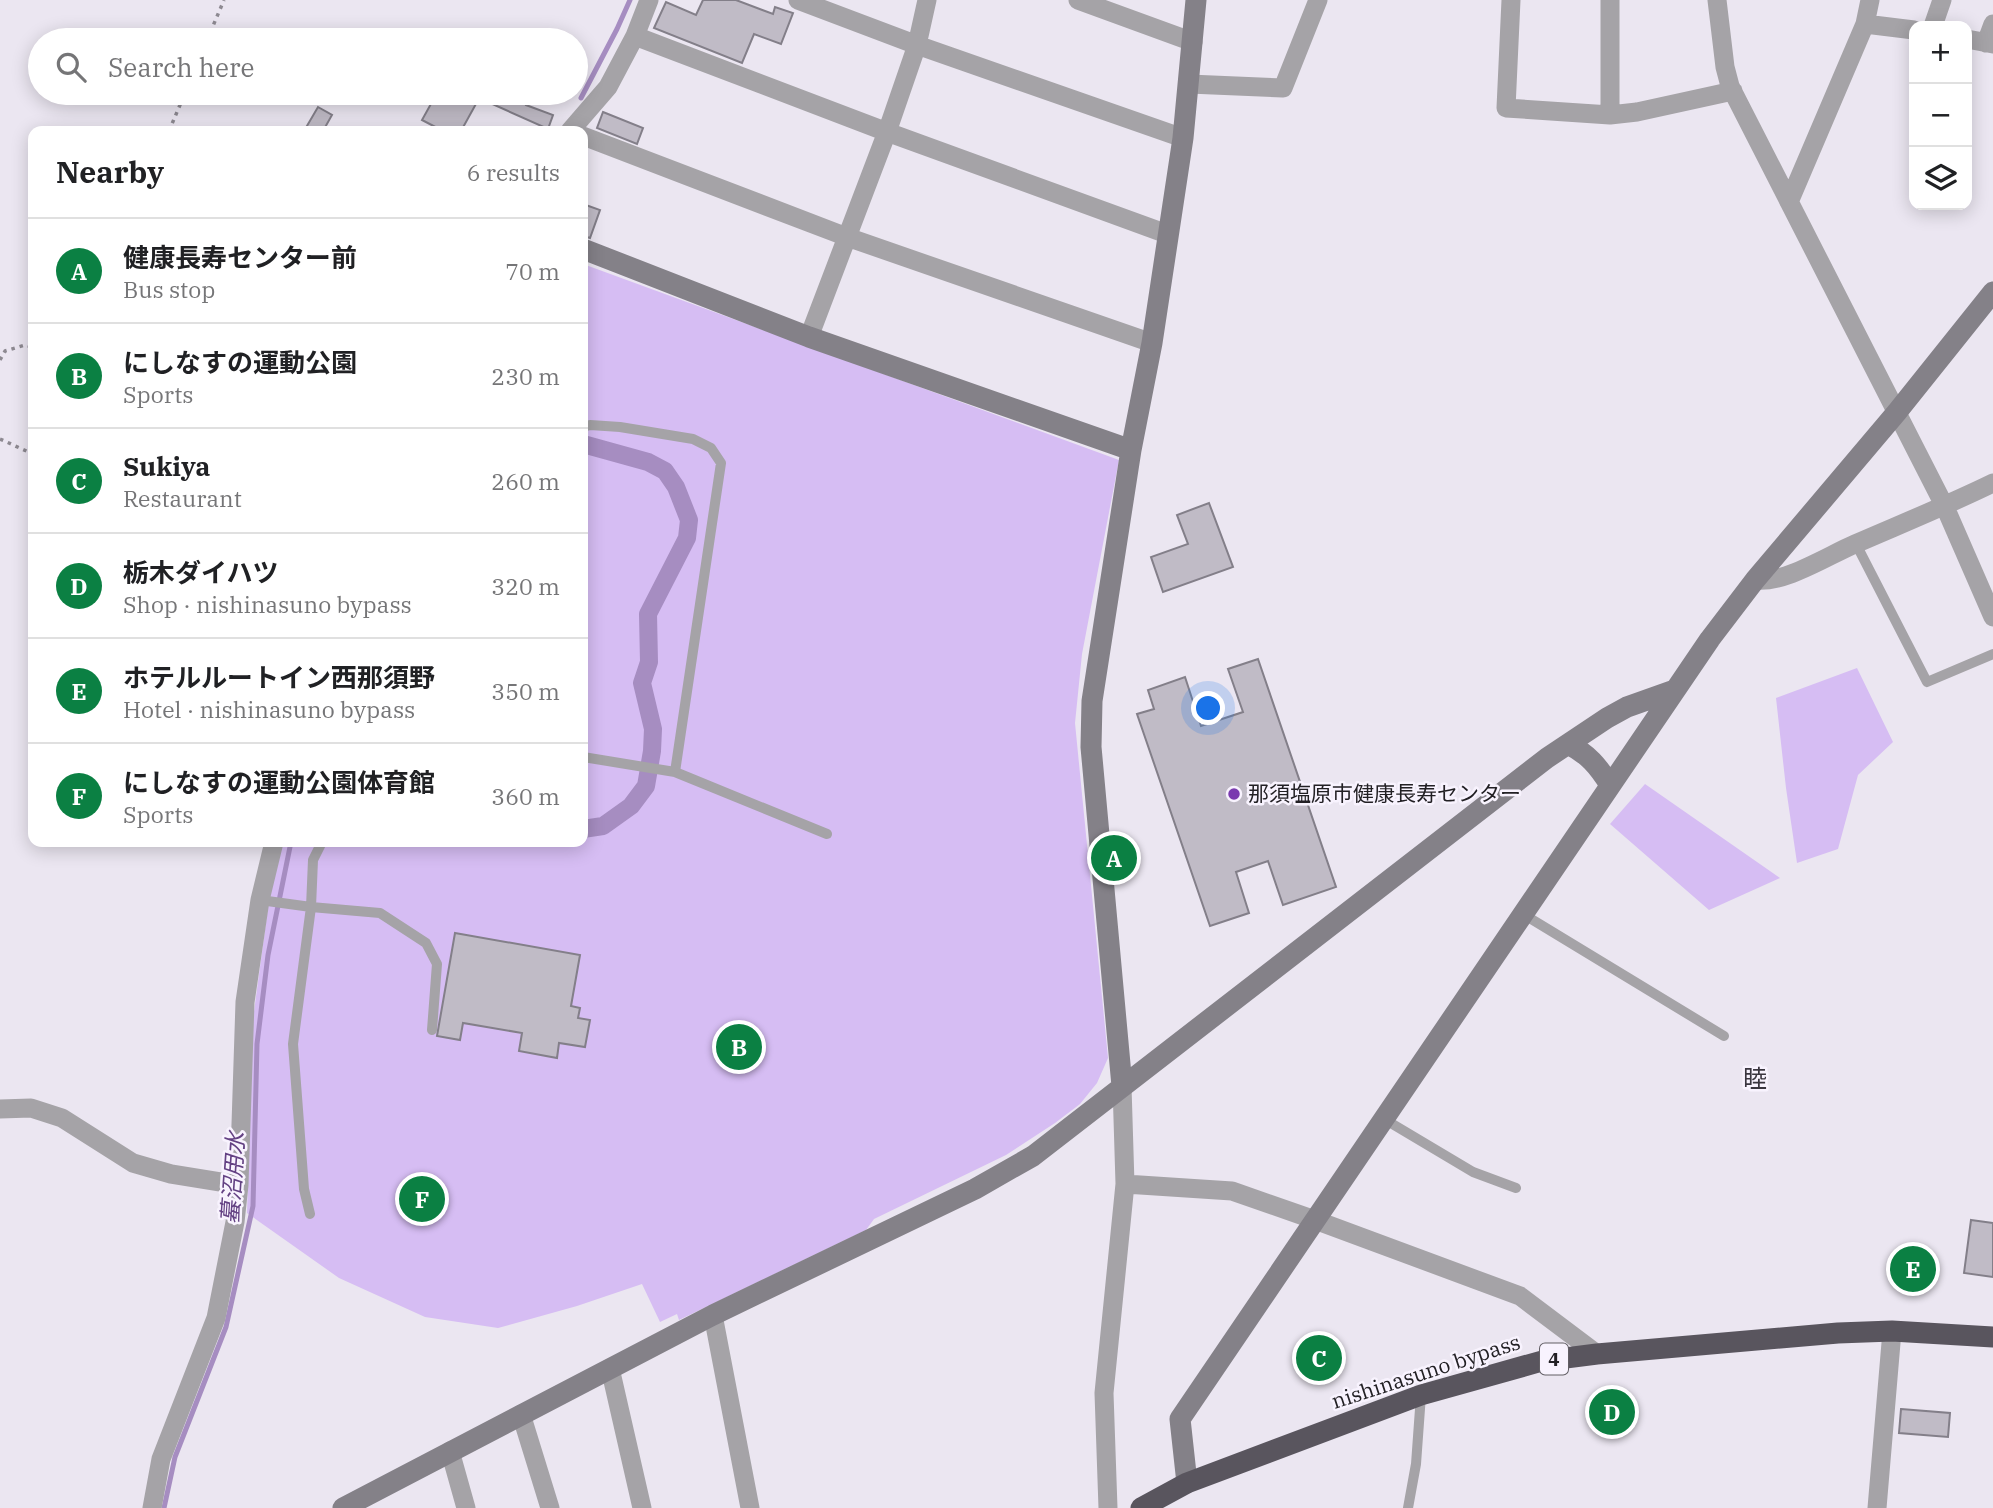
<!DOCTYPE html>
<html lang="en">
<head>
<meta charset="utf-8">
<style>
  :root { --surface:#fff; --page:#f2f2f2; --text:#202124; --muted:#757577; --line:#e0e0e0; --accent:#0b8043 }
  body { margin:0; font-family:"IBM Plex Serif","Noto Sans JP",serif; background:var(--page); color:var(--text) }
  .controls { position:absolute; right:21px; top:21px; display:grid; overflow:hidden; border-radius:14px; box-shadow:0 4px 18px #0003 }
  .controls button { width:63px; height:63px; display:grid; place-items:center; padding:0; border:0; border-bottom:2px solid var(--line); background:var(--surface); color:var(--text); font:35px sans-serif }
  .you { position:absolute; left:1209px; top:709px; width:24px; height:24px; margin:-18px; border:5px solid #fff; border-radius:50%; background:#1a73e8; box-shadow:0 0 0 10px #1a73e833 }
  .badge { display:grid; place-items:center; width:46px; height:46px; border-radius:50%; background:var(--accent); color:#fff; font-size:23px; font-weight:700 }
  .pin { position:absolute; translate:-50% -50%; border:4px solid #fff; box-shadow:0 2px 7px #0006 }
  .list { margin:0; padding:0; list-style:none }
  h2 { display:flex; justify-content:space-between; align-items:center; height:91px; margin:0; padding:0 28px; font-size:30px }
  h2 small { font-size:23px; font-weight:400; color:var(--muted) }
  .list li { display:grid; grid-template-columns:46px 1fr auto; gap:21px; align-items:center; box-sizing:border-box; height:105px; padding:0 28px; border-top:2px solid var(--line) }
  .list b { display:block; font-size:26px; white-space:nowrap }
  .list p { margin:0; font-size:23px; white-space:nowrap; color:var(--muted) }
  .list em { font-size:23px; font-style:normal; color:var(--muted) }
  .icon { flex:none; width:38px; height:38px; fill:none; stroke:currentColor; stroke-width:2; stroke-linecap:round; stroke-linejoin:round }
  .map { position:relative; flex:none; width:1993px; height:1508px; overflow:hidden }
  .search { position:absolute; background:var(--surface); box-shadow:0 4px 18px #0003; left:28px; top:28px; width:560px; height:77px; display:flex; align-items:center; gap:18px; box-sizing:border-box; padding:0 24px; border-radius:38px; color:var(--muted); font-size:26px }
  .panel { position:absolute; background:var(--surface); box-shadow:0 4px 18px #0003; left:28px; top:126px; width:560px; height:721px; border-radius:14px }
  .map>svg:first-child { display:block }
  .green { fill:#d6bdf3 }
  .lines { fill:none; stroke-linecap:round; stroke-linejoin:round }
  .stream { stroke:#a68dc1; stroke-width:5 }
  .canal { stroke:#a68dc1; stroke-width:18 }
  .building { fill:#c0bbc6; stroke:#837f89; stroke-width:2 }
  .path { stroke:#8d8991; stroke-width:3.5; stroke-dasharray:3.5 5; stroke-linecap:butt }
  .lane { stroke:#a5a3a7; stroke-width:10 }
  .street { stroke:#a5a3a7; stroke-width:19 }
  .secondary { stroke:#848188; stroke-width:21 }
  .highway { stroke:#59555e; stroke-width:21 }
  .poi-dot { fill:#7a3aaf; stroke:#f8f3fe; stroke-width:2.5 }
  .labels { text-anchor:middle; stroke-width:5; stroke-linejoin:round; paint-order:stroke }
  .shield { fill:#f8f3fe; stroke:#625f65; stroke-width:2 }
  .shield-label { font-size:19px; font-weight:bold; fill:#222024 }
  .poi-label { font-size:21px; fill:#222024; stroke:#f8f3fe; text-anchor:start }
  .street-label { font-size:21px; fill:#222024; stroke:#f8f3fe }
  .water-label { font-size:23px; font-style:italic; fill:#634183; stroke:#f8f3fe }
  .quarter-label { font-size:24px; fill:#3a363f; stroke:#f8f3fe }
</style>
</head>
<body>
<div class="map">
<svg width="1993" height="1508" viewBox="0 0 1993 1508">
  <rect width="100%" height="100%" fill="#ebe6f1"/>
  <path class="green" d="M583,264L1119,460L1082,654L1075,723L1108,1058L1097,1083L1080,1104L1055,1123L1006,1155L874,1219L866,1230L679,1320L677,1314L660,1322L642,1284L577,1306L498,1328L425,1317L339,1278L247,1213L253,1019L271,885L283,842H583Z
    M1857,668L1893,742L1858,775L1838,849L1797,863L1786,788L1776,698Z
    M1645,784L1780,878L1709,910L1610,824Z"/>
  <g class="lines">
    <path class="stream" d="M581,98L617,29L630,0
      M164,1508L175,1457L226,1327L253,1206L257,1044L268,955L291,842"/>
    <path class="canal" d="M583,444L648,462L665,471L676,487L689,520L687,538L648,614L649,662L642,683L653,729L652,751L646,786L631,806L603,826L583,829"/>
  </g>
  <path class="building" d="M703,0H736L773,14L775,7L793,13L781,44L754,34L742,63L654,28L666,2L696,15Z
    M437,93H482L461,131H443L422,120Z
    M494,93L514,100L516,95L527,101L526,105L553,115L548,129L490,103Z
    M318,107L332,115L323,131H304Z
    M603,112L643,128L637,144L597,128Z
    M583,204L600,210L590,238L583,236Z
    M1209,503L1233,567L1163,592L1151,557L1188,544L1177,515Z
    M1258,659L1336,887L1283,905L1268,861L1236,872L1249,913L1210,926L1137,714L1154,709L1148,690L1185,677L1201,726L1243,712L1228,669Z
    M455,933L580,955L571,1006L580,1008L578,1018L590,1020L585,1047L559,1043L557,1058L519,1051L522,1033L463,1023L460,1040L437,1036Z
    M1971,1220L1993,1223V1277L1964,1273Z
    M1901,1409L1950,1413L1948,1437L1899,1433Z"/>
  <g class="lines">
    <path class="path" d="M207,40L224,0
      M169,131L185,93
      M0,360L5,351L25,345L33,347
      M0,439L33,454"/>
    <path class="lane" d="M583,427L590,425L620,427L693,439L711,448L721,463L675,772L827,834
      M1856,544L1927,682L1993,654
      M583,757L675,772
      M260,900L311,907L380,913L426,943L437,964L432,1030
      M1523,914L1724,1036
      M1384,1119L1473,1172L1516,1188
      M310,1214L304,1189L293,1044L311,907L313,860L322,842
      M1408,1508L1416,1464L1421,1395"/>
    <path class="street" d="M798,0L917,45L1183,138
      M1078,0L1193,42
      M1511,0L1506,108L1610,115L1637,112L1733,91
      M1610,0V115
      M1717,0L1725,67L1730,86L1945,507L1993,617
      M1865,24L1914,30
      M1933,26L1942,0
      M635,36L887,132L1167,234
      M1967,39L1993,44
      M1986,43L1993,24
      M1189,84L1283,88L1318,0
      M570,131L608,87L635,36L649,0
      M583,136L847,237L1152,343
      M1789,202L1865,24L1870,0
      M809,337L887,132L917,45L927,0
      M1755,580C1784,584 1827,556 1855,544C1901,524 1948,505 1993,483
      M0,1109L31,1108L62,1118L133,1163L171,1174L239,1185
      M1125,1184L1232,1191L1315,1220L1520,1296L1597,1354
      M713,1315L750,1508
      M610,1368L642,1508
      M521,1414L550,1508
      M450,1451L466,1508
      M152,1508L161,1459L216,1318L235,1222L239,1185L245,1002L260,900L274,842
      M1108,1508L1104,1393L1125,1184L1122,1086
      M1877,1508L1892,1331"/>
    <path class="secondary" d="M583,249L809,337L1131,450
      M1568,744C1588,754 1598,766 1610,785
      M1122,1086L1091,747L1092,701L1131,450L1152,343L1183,138L1196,0
      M1187,1483L1180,1419L1710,639L1755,580L1897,412L1993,292
      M343,1508L713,1315L975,1189L1033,1156L1547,758L1607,718L1627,707L1672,691"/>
    <path class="highway" d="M1141,1508L1187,1483L1421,1395L1542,1361L1597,1354L1838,1333L1892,1331L1993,1337"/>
  </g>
  <circle class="poi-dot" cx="1234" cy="794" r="7"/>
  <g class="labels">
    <rect class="shield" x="1540" y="1343.5" width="28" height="31" rx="5"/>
    <g class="shield-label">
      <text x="1554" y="1366">4</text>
    </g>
    <g class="poi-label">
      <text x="1248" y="801">那須塩原市健康長寿センター</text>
    </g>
    <g class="street-label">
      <text transform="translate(1426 1372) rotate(-18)" y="7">nishinasuno bypass</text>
    </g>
    <g class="water-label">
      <text transform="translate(233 1178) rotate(-86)" y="8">蟇沼用水</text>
    </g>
    <g class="quarter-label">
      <text x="1755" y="1087">睦</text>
    </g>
  </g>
</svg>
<div class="controls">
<button>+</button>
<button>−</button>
<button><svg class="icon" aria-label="layers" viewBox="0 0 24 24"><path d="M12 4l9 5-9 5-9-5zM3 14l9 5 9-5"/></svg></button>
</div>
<div class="you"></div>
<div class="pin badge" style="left:1114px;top:858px">A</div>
<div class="pin badge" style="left:739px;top:1047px">B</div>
<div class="pin badge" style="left:1319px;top:1358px">C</div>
<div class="pin badge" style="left:1612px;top:1412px">D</div>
<div class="pin badge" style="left:1913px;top:1269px">E</div>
<div class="pin badge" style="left:422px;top:1199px">F</div>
<div class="search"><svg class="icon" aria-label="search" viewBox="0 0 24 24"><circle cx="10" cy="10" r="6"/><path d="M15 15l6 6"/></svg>Search here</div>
<section class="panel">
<h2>Nearby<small>6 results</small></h2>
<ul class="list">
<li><span class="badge">A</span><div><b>健康長寿センター前</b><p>Bus stop</p></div><em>70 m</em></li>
<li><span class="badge">B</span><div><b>にしなすの運動公園</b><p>Sports</p></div><em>230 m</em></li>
<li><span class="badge">C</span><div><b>Sukiya</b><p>Restaurant</p></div><em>260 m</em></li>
<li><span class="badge">D</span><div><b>栃木ダイハツ</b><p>Shop · nishinasuno bypass</p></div><em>320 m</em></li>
<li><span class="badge">E</span><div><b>ホテルルートイン西那須野</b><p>Hotel · nishinasuno bypass</p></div><em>350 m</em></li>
<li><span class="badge">F</span><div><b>にしなすの運動公園体育館</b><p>Sports</p></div><em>360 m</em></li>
</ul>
</section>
</div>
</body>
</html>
